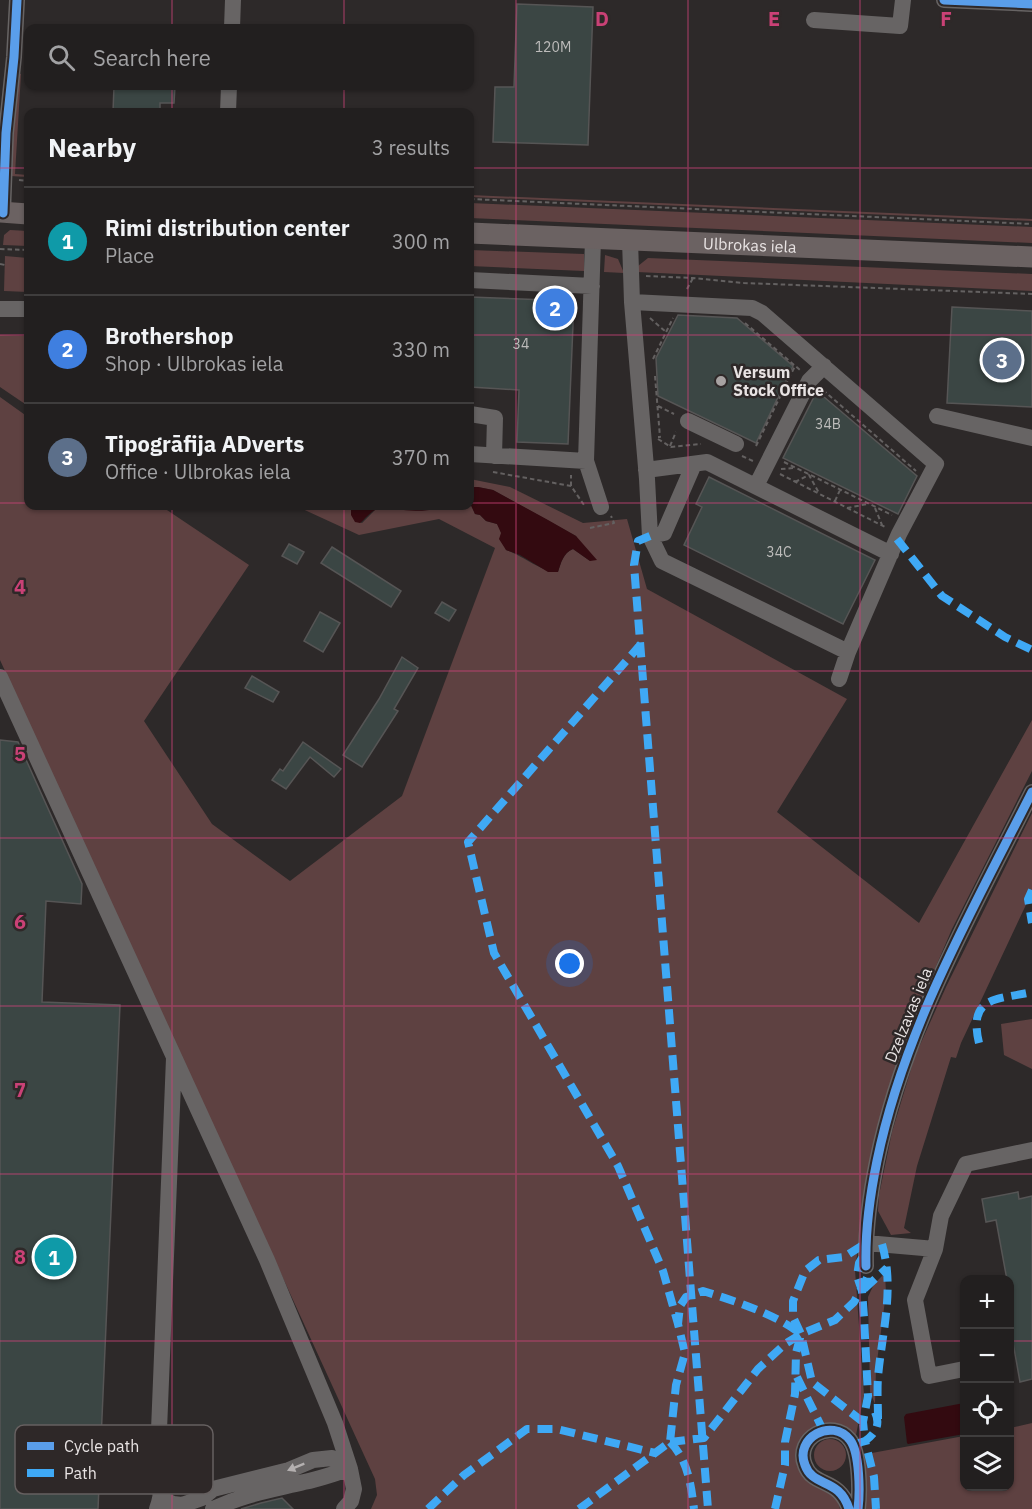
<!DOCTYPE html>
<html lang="en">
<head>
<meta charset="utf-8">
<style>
  :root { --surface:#221f1f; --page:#2e2c2c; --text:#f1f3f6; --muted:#a2a2a4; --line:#3f3d3d; --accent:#a7a2a2 }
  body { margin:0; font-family:"IBM Plex Sans",sans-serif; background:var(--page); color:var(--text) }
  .controls { position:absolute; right:18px; bottom:18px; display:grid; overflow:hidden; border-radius:12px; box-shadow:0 2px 4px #0004 }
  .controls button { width:54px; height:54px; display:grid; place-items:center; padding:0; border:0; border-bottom:2px solid var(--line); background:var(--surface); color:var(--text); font:30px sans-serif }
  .you { position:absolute; left:570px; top:964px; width:21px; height:21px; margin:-15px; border:4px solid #fff; border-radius:50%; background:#1a73e8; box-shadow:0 0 0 9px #1a73e833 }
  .badge { display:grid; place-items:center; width:39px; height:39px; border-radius:50%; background:var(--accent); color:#fff; font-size:20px; font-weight:700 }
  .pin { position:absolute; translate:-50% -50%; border:3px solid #fff; box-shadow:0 2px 6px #0006 }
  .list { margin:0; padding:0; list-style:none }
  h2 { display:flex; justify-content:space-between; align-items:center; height:78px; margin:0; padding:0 24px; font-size:26px }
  h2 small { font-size:20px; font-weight:400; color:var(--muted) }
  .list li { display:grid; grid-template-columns:39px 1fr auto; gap:18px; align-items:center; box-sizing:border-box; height:108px; padding:0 24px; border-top:2px solid var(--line) }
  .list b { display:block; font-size:22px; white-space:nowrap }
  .list p { margin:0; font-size:20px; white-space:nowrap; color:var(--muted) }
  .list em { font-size:20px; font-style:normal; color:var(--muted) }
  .icon { flex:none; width:33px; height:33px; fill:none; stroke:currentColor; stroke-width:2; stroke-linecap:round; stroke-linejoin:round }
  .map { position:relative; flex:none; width:1032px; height:1509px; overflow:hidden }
  .search { position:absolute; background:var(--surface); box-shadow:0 2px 4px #0004; left:24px; top:24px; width:450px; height:66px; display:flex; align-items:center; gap:15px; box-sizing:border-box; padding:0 21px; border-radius:12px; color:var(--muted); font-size:22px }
  .panel { position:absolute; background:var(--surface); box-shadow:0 2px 4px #0004; left:24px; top:108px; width:450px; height:402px; border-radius:12px }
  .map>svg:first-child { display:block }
  .green { fill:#5e4141 }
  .water { fill:#330a10 }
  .building { fill:#3b4644; stroke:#565555; stroke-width:1.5 }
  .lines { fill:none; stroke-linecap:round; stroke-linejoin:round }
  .path { stroke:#646161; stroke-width:2; stroke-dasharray:4.5 3; stroke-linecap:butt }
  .minor { stroke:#676464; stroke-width:16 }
  .major { stroke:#6b6262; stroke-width:21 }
  .quiet { stroke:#3fa9f5; stroke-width:8; stroke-dasharray:15 8; stroke-linecap:butt }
  .cycleway-casing { stroke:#2e2828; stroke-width:13 }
  .cycleway { stroke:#5a9eea; stroke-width:9 }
  .oneway { fill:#b4b0b0 }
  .grid { fill:none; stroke:#ca4176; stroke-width:1.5; stroke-opacity:0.55 }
  .poi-dot { fill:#a7a2a2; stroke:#2e2828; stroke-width:2 }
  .labels { text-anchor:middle; stroke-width:5; stroke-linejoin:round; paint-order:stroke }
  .number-label { font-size:14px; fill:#bdbcbb }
  .street-label { font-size:16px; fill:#e8e3e3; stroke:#2e2828 }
  .poi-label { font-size:16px; font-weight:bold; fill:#e8e3e3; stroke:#2e2828; text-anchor:start }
  .key { fill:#2e2828; stroke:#666060; stroke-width:1.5 }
  .key-label { font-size:16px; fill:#e8e3e3 }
  .grid-label { font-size:20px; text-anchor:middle; font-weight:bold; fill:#ca4176; stroke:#2e2828; stroke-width:5; stroke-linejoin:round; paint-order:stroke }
</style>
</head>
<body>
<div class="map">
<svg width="1032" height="1509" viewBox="0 0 1032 1509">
  <rect width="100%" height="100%" fill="#2d2929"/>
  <path class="green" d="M18,73L21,74L15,174L28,175V177L10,176Z
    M470,195L1032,219V221L470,197Z
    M470,203L1032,227V243L470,218Z
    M10,230L28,231V246L3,245L4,235Z
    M470,250L584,254V271L470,266Z
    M605,255L618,259L624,273L604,272Z
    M5,256L28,258V292L4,291Z
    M648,258L1032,274V291L637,272L638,266Z
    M0,335L28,336V406L0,387Z
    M0,397L28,417V506H161L249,565L144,721L212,824L290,881L402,796L495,548L439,519L359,535L296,506H351C351,515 352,520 362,523L375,510L384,509L429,510L432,506H470V503L475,514L480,515L486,521L497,524L500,529L506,550C524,556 539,571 558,572C561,563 563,553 573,549L590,561L576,536L493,490L478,487H470V479L510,487L583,523L627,519L647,589L847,699L777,812L919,923L1032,720V771L952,929L900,1050L870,1159L855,1270L864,1395L856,1435V1437L845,1428L799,1449L838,1502L840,1509H371L377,1495L375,1479L0,660Z
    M1032,813V892L961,1043L956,1058L951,1057L917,1166L904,1228L911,1233L891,1235L878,1211L879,1195L892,1132L915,1056L946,987Z
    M1032,1019V1069L1004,1055L1001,1024Z
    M885,1273L886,1293L876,1369L875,1404L870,1392L868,1297L874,1284Z
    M1032,1423V1509H863L861,1455L964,1436V1486H1010V1428Z
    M814 1455a16 16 0 1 1 32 0a16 16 0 1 1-32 0Z"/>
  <path class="water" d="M470,487H478L493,490L548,520L576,536L597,560L590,561L573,549C563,553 561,563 558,572H548L520,555L506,550L499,539L501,533L497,524L486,521L480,515L475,514L470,503Z
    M351,506H432L429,510C415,513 384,506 375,510C369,513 364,520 360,523L355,522L351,515Z
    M964,1403V1434L908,1444L907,1443L904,1417L906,1414Z"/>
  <path class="building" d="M517,4L593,7L588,145L493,142L495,87H514Z
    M114,86H175L174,103H160V112H113Z
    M470,297L574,301L568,444L517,442L519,390L470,387Z
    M952,307L1032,311V407L947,403Z
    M678,315L737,318L793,366L756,443L658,396L656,358Z
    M817,391L917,476L898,514L783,458Z
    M709,477L875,560L843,624L684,545L702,507L696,504Z
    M289,544L304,552L297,564L282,556Z
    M332,547L401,591L391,607L321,563Z
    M442,602L456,610L449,621L435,613Z
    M320,612L340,623L323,652L304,641Z
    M402,657L418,668L394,709L398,711L362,767L343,755L379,699Z
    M252,676L279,692L273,702L245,688Z
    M0,740L18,742L82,884L81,904L46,901L42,1002L120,1005L98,1509H0Z
    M303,742L341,769L334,777L310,757L286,789L272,780L280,769L283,771Z
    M1018,1192L1019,1199L1032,1196V1379L1020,1382L1010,1326V1280H1007L996,1220L986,1222L982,1199Z
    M282,1498L293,1509H241L261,1503Z"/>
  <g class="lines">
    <path class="path" d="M19,180L28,181
      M470,199L1032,224
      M0,249L28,250
      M0,264L5,265
      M646,276L693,278L744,283L1032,294
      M687,289L693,278
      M650,318L666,332
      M745,323L800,370
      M653,359L673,318
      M655,376L660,437H658
      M823,390L916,471
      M658,406L674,414
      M658,439L671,447L701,444
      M670,446L676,432
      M756,446L795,366
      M742,456L753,461
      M784,462L892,515
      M781,469L794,468
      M493,472L571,486L584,505
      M780,474L887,528
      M795,482L809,475L819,493
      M571,486V475
      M835,501L840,490
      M847,508L867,504
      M875,508L882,525
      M590,528L614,523L611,516"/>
    <path class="minor" d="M944,0L1032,4
      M814,20L900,26L903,0
      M232,28L233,0
      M228,112L229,86
      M3,213L6,133L14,57L17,0
      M630,240L632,302L647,479L650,536L662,561L848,652L899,534L936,464L762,313L752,308L632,302
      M470,280L592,286
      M0,309H28
      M470,414L495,418L494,456
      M937,416L1032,438
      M688,421L736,444
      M470,454L586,461L593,239
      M586,461L601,507
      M646,470L707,462L891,554
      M756,486L809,381L824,366
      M650,536L664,533L694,464
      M0,677L267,1260L335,1423L350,1469L354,1489L351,1501L344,1509
      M839,679L848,652
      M866,1243L935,1249L941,1216L966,1164L1032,1150
      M935,1249L915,1300L929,1376L964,1369
      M866,1266C865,1231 870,1195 877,1161C904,1029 972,911 1032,792
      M161,1499L173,1504L182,1505L202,1498L213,1489L289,1470L313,1460L332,1458L350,1469
      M157,1509C164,1491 161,1474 158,1455L174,1058
      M213,1509C245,1494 271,1490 304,1482C320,1479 335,1473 350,1469
      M849,1509C839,1477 813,1488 805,1465C794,1438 832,1417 850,1440C860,1453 860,1493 858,1509"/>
    <g class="major">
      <path d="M0,212L28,214"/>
      <path id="s1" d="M470,233L1032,257"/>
    </g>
    <path class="quiet" d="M650,536L638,541L634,565L708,1509
      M897,539L942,596L1005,637L1032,650
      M641,644L468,842L494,953L618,1166L663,1271L678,1324
      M1032,890L1028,899L1032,923
      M979,1043C968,996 996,1000 1032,992
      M864,1289L887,1268
      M797,1377L823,1430
      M875,1412C881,1425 875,1434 865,1441L874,1477L876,1509
      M878,1419C878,1405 877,1391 878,1377C882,1332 895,1289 882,1244
      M863,1422L812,1382L801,1334L793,1317V1301L805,1271L819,1260L844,1257L866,1243
      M670,1442L704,1438L758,1369L785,1344L801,1334L835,1320L854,1302L867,1278L866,1266
      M670,1442C688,1460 691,1485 694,1509
      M853,1445L865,1441L863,1422L868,1396L864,1317L862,1291L857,1276L859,1263L862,1258
      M428,1509L464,1475L527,1429H557L655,1453
      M579,1509L670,1442L676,1385L685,1353L678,1324L680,1306L686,1297L703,1291C735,1301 775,1314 801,1334L796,1353L795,1394L785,1442V1465L775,1509"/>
    <g class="cycleway-casing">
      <path id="cycleway" d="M944,0L1032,4
        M3,213L6,133L14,57L17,0
        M866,1266C865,1231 870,1195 877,1161C904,1029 972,911 1032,792
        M849,1509C839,1477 813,1488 805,1465C794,1438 832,1417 850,1440C860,1453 860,1493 858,1509"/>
    </g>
    <use href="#cycleway" class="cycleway"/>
  </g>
  <defs><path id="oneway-solid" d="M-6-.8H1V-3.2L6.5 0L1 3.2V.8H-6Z" transform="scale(1.5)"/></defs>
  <use class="oneway" href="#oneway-solid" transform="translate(296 1467) rotate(158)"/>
  <path class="grid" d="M172,0V28M344,0V28M516,0V1509M688,0V1509M860,0V1509M172,86V112M344,86V112M0,168H28M470,168H1032M0,335H28M470,335H1032M0,503H28M470,503H1032M172,506V1509M344,506V1509M0,671H1032M0,838H1032M0,1006H1032M0,1174H1032M0,1341H964M1010,1341H1032"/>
  <circle class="poi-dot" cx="721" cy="381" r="6"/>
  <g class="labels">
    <g class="number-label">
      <text x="553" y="52">120M</text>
      <text x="521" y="349">34</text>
      <text x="828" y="429">34B</text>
      <text x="779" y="557">34C</text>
    </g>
    <g class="street-label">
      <text dy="6" stroke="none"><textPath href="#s1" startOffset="280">Ulbrokas iela</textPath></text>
      <text transform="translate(908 1015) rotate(-68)" y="6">Dzelzavas iela</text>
    </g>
    <g class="poi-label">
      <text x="733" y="378">Versum<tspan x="733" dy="18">Stock Office</tspan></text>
    </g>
  </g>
  <rect x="15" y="1425" width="198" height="69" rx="9" class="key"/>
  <rect x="27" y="1442" width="27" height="8" fill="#5a9eea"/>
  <rect x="27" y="1469" width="27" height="8" fill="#3fa9f5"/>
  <g class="key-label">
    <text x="64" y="1452">Cycle path</text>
    <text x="64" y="1479">Path</text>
  </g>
  <g class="grid-label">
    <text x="602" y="26">D</text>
    <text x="774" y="26">E</text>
    <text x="946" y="26">F</text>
    <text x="20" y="594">4</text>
    <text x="20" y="761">5</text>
    <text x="20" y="929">6</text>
    <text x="20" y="1097">7</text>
    <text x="20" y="1264">8</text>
  </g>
</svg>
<div class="controls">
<button>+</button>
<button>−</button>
<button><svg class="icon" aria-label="locate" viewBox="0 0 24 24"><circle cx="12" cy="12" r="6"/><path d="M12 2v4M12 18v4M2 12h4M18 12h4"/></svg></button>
<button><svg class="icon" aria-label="layers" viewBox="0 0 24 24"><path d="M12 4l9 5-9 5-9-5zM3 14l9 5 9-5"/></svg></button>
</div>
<div class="you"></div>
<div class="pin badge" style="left:54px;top:1257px;background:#0f9aa8">1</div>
<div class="pin badge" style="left:555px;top:308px;background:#3f7fe0">2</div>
<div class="pin badge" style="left:1002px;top:360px;background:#5c6f8a">3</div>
<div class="search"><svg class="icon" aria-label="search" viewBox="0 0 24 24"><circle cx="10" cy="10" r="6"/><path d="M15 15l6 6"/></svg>Search here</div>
<section class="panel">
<h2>Nearby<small>3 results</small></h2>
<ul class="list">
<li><span class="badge" style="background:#0f9aa8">1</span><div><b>Rimi distribution center</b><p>Place</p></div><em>300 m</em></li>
<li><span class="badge" style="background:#3f7fe0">2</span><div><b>Brothershop</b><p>Shop · Ulbrokas iela</p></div><em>330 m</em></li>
<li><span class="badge" style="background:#5c6f8a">3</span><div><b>Tipogrāfija ADverts</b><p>Office · Ulbrokas iela</p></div><em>370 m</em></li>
</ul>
</section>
</div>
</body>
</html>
